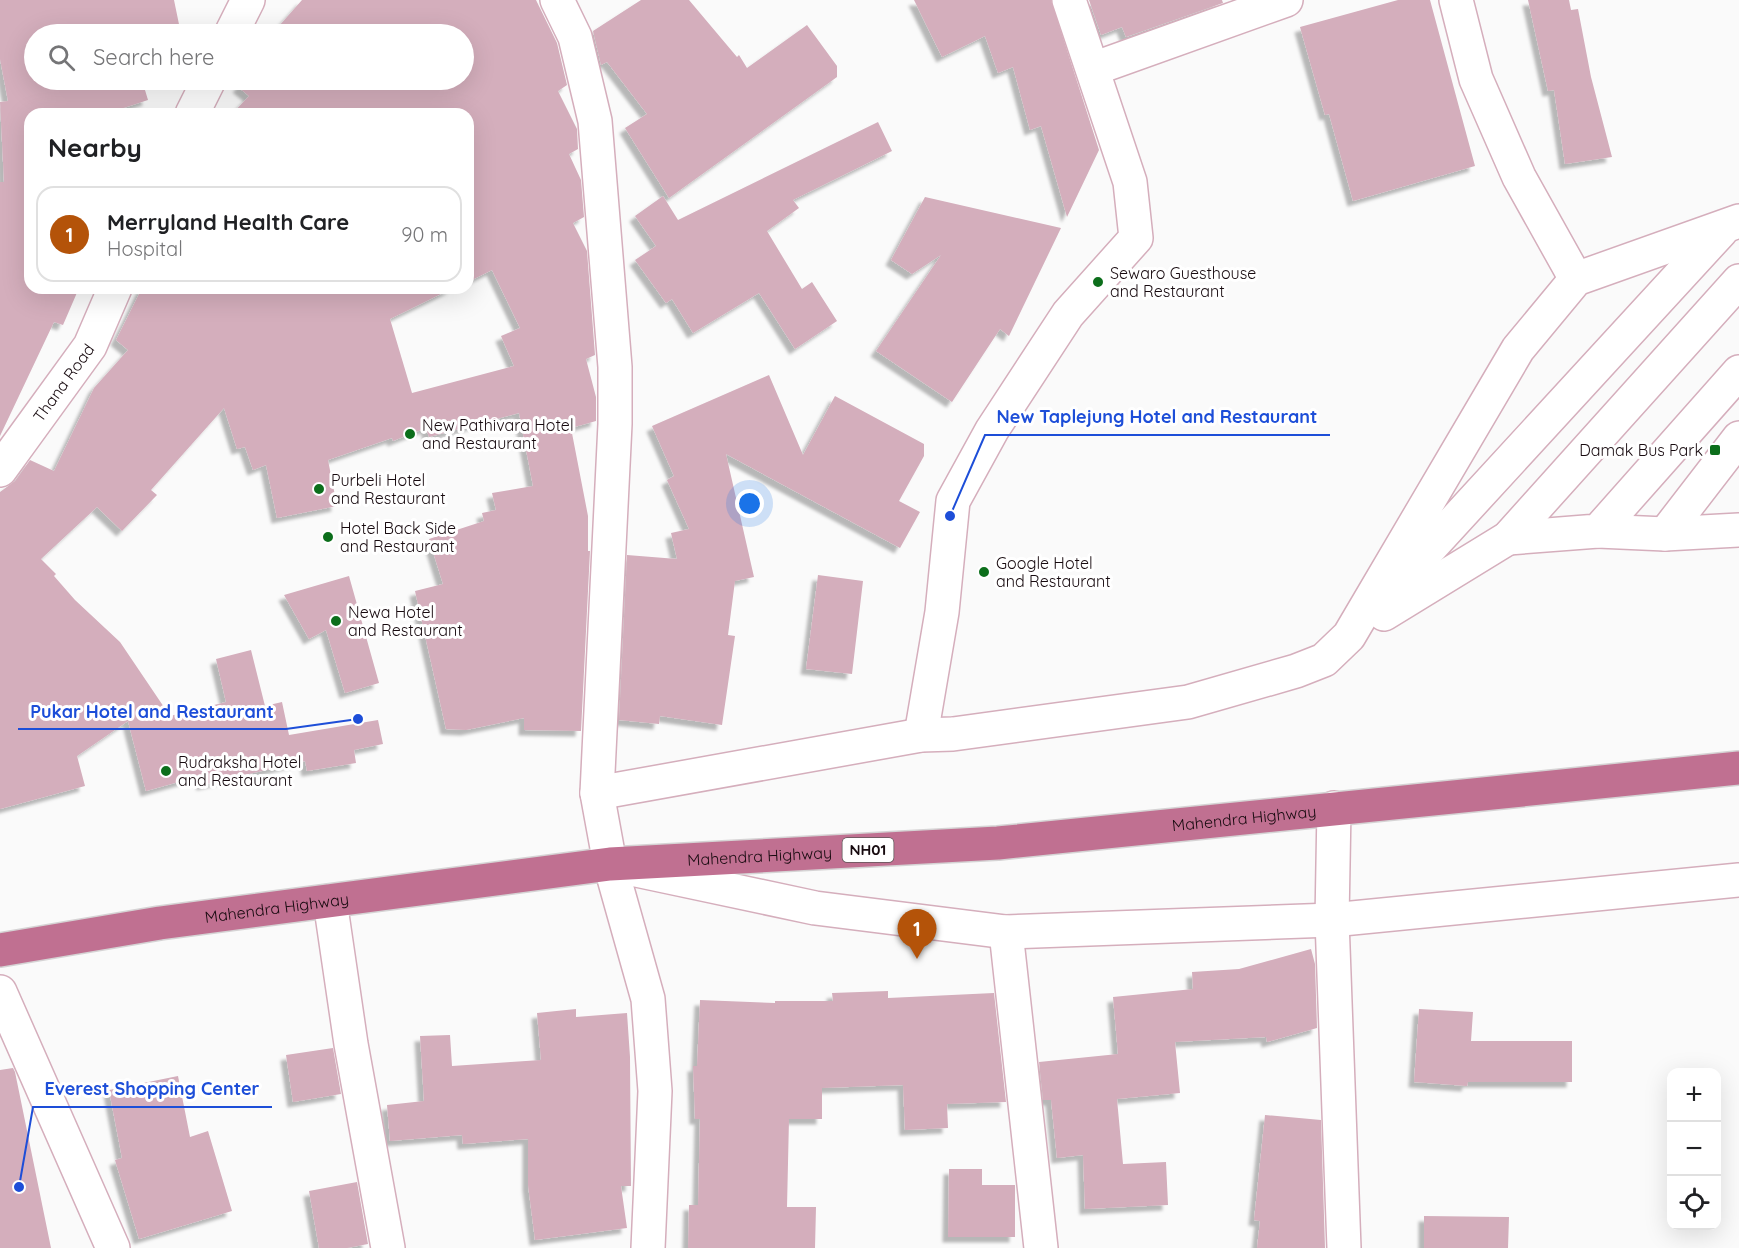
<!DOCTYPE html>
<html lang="en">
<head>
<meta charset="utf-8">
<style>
  :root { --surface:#fff; --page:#f6f6f6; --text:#202124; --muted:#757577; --line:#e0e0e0; --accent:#b45309 }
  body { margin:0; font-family:Quicksand,sans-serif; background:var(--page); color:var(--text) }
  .controls { position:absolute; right:18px; bottom:18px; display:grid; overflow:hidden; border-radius:12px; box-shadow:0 6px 24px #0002 }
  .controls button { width:54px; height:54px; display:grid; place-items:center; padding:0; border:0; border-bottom:2px solid var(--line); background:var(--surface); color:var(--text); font:30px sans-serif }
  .you { position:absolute; left:750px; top:504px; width:21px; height:21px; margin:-15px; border:4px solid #fff; border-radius:50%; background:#1a73e8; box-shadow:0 0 0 9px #1a73e833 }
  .badge { display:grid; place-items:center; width:39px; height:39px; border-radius:50%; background:var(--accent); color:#fff; font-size:20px; font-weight:700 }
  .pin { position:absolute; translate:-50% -50px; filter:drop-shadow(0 2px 3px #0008) }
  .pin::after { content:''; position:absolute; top:32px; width:21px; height:18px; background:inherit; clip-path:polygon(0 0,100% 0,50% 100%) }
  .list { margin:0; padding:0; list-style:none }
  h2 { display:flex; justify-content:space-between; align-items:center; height:78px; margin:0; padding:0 24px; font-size:26px }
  h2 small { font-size:20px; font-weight:400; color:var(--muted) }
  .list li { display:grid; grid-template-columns:39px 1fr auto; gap:18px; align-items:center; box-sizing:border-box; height:96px; margin:0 12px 12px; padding:0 12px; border:2px solid var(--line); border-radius:18px }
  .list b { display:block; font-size:22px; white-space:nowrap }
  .list p { margin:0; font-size:20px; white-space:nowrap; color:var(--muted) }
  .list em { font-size:20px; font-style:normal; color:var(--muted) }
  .icon { flex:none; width:33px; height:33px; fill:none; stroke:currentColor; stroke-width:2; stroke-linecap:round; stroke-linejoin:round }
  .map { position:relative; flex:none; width:1739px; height:1248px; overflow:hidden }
  .search { position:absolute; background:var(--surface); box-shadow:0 6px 24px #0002; left:24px; top:24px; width:450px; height:66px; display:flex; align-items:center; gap:15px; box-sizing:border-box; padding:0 21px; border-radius:33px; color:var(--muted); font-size:22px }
  .panel { position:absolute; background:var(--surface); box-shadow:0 6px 24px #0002; left:24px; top:108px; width:450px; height:186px; border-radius:18px }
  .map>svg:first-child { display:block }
  .building { fill:#d4aebc; filter:url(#shadow) }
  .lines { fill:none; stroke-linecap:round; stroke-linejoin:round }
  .minor-casing { stroke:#d5aebc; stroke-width:36 }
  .highway-casing { stroke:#d5d3d4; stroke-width:36 }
  .minor { stroke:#fff; stroke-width:33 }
  .highway { stroke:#c07091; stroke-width:33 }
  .poi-dot { fill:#0c6e1b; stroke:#fff; stroke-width:2 }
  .labels { text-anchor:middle; stroke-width:6; stroke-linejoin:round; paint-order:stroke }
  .shield { fill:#fff; stroke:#5d5457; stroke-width:1.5 }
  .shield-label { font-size:15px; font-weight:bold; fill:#170a0f }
  .poi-label { font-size:16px; fill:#170a0f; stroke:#fff; text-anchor:start }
  .street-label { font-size:16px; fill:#170a0f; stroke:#fff }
  .leader { fill:none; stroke:#1d4ed8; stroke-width:2 }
  .callout-dot { fill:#1d4ed8; stroke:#fff; stroke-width:2 }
  .callout-label { font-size:18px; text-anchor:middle; font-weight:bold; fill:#1d4ed8; stroke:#fff; stroke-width:6; stroke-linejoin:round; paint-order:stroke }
</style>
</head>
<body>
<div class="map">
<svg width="1739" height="1248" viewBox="0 0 1739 1248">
  <defs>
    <filter id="shadow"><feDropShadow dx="-5.5" dy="5.5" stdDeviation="1.5" flood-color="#0004"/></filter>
  </defs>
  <rect width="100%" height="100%" fill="#fafafa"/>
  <path class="building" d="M0,0H174L181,34H34V80H142L148,100L105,114H30V288H79L63,325L54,322L0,436V182H4L0,102L8,101L0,59Z
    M302,0H536L557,43L567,85L558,91L577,129L578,149L569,154L581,180L584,217L573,223L587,251L595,355L586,359L596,397V421L571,428L588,516V551H590L581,731L524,730V718L466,730L446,729L415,591L443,584L429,539L484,521L482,513L496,510L492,493L533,486L519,413L429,437L426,428L393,441L392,438L328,460L337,506L277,518L266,465L253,470L245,447L237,449L224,408L151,490L157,495L122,531L97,507L41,559L56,574L54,576L75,600L120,642L170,716L226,702L216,659L251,650L265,706L282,702L289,735L378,720L383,744L354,750L356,763L307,771L305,761L202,785L200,776L146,791L128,721L77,756L85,786L0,809V492L15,481L30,460L54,471L94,388L128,350L116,340L142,288H453L390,319L412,393L514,366L501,336L520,328L492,270L468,282V114H232L249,96L238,87L245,80H464V34H272Z
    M641,0H689L737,57L739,55L747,68L807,25L837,66V77L669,198L625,128L647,114L607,62L601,65L593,31Z
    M914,0H1051L1099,150L1067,217L1041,126L1030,130L1013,67L998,73L985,36L942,57Z
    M1089,0H1222L1223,3L1126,37L1122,27L1101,35Z
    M1398,0H1430L1475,166L1353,201L1329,114L1325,115L1300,27Z
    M1528,0H1569L1571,10L1578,9L1591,77L1612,157L1565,164L1554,90L1548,91Z
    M878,122L892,151L793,200L799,208L767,231L802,289L812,282L837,321L795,349L759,293L693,333L672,299L666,303L635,260L656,246L635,216L663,196L678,220Z
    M925,197L1061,228L1009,336L1000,329L952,402L876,351L941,255L912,274L891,260Z
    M769,375L803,455L835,396L924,444V456L899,501L920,512L900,548L726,454L754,577L735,581L728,635L735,636L722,725L660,716L659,724L619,720L627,555L677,559L671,533L689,529L667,480L674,476L652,426Z
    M818,575L863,581L852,674L806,669Z
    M349,576L379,683L345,693L326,630L309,639L284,595Z
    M1311,949L1315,964L1317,1028L1267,1042L1266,1037L1175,1042L1180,1093L1117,1099L1123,1164L1166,1162L1168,1205L1085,1209L1083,1155L1057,1158L1051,1100H1043L1039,1062L1118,1054L1113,997L1193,989L1192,972L1239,969Z
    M888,991V998L994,993L1006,1102L947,1104L948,1128L905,1130L903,1085L822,1088V1119H789L787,1207H816L815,1248H688L689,1205H698L700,1119H695L693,1066H697L700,1000L775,1003V1001H833L832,993Z
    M576,1009V1017L627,1013L630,1057L631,1186H621L627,1228L535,1240L528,1185V1139L463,1144L462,1135L390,1141L387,1105L424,1101L420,1036L450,1035L452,1066L541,1060L537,1013Z
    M1419,1009L1473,1012L1471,1041H1572V1082H1468L1467,1086L1414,1082Z
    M333,1048L341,1094L293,1102L286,1055Z
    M13,1068L15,1072L51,1248H0V1070Z
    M178,1076L190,1137L208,1131L232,1211L139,1239L115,1160L122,1158L109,1090Z
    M1265,1115L1321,1120L1325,1248H1257L1260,1221L1254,1220Z
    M949,1169H982V1185H1015V1237H948Z
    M357,1182L368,1244L347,1248H319L309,1191Z
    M1424,1216L1509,1217L1508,1248H1424Z"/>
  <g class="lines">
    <g class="minor-casing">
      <g id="minor">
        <path d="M557,0L575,37L595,121L615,367V424L597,793L610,864L648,999L655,1091L648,1248"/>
        <path d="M1456,0L1476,79L1519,177L1576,279"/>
        <path d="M231,34L248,0"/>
        <path d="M1093,69L1286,0"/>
        <path d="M192,114L209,80"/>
        <path id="s1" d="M0,470L90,346L115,288"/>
        <path d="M1598,531L1665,534L1739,438"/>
        <path d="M1665,534L1739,530"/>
        <path d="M1508,538L1598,531L1739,372"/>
        <path d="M1393,588L1721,231"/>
        <path d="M1384,614L1508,538L1739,281"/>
        <path d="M921,735L942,612L953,501L992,430L1068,314L1136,238L1130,182L1069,0"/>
        <path d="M597,793L921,735L953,734L1188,702L1296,671L1324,660L1349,636L1518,349L1576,279L1739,221"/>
        <path d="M1334,808L1332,920L1344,1248"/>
        <path d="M627,868L815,908L1006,932L1332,920L1739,880"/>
        <path d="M330,901L351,1044L388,1248"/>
        <path d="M1006,932L1041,1248"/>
        <path d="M0,992L113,1248"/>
      </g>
    </g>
    <g class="highway-casing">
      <g id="highway">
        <path id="s2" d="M0,950L160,923L610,864L998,843L1739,768"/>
      </g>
    </g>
    <use href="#minor" class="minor"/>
    <use href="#highway" class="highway"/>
  </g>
  <g class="poi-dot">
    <circle cx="1098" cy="282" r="6"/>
    <circle cx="410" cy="434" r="6"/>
    <rect x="1709" y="444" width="12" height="12" rx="3"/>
    <circle cx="319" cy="489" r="6"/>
    <circle cx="328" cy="537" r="6"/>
    <circle cx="984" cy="572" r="6"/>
    <circle cx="336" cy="621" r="6"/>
    <circle cx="166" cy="771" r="6"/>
  </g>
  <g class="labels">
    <rect class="shield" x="842.5" y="838" width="51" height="24" rx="4.5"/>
    <g class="shield-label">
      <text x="868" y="855">NH01</text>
    </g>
    <g class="poi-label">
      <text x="1110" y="279">Sewaro Guesthouse<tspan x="1110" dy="18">and Restaurant</tspan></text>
      <text x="422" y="431">New Pathivara Hotel<tspan x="422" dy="18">and Restaurant</tspan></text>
      <text x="1703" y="456" text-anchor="end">Damak Bus Park</text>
      <text x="331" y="486">Purbeli Hotel<tspan x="331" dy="18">and Restaurant</tspan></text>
      <text x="340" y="534">Hotel Back Side<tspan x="340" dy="18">and Restaurant</tspan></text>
      <text x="996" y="569">Google Hotel<tspan x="996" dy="18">and Restaurant</tspan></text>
      <text x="348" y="618">Newa Hotel<tspan x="348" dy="18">and Restaurant</tspan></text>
      <text x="178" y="768">Rudraksha Hotel<tspan x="178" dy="18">and Restaurant</tspan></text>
    </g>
    <g class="street-label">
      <text dy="6" stroke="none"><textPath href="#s1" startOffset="108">Thana Road</textPath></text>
      <text dy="6" stroke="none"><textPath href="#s2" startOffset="1252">Mahendra Highway</textPath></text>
      <text dy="6" stroke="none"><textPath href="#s2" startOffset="766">Mahendra Highway</textPath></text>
      <text dy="6" stroke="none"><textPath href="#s2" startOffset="280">Mahendra Highway</textPath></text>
    </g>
  </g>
  <path class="leader" d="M950 516L985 435H1330M358 719L286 729H18M19 1187L33 1107H272"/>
  <g class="callout-dot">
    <circle cx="950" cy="516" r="6"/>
    <circle cx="358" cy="719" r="6"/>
    <circle cx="19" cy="1187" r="6"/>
  </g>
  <g class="callout-label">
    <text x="1157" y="423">New Taplejung Hotel and Restaurant</text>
    <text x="152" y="718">Pukar Hotel and Restaurant</text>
    <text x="152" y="1095">Everest Shopping Center</text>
  </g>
</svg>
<div class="controls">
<button>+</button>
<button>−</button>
<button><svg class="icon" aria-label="locate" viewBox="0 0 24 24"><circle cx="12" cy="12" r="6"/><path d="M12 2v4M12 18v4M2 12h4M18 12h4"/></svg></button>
</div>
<div class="you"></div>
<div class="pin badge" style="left:917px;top:959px">1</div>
<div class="search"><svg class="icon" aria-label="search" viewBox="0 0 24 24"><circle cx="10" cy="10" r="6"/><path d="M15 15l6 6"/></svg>Search here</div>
<section class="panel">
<h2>Nearby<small></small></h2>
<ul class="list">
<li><span class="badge">1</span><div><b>Merryland Health Care</b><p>Hospital</p></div><em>90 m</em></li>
</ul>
</section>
</div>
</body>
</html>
